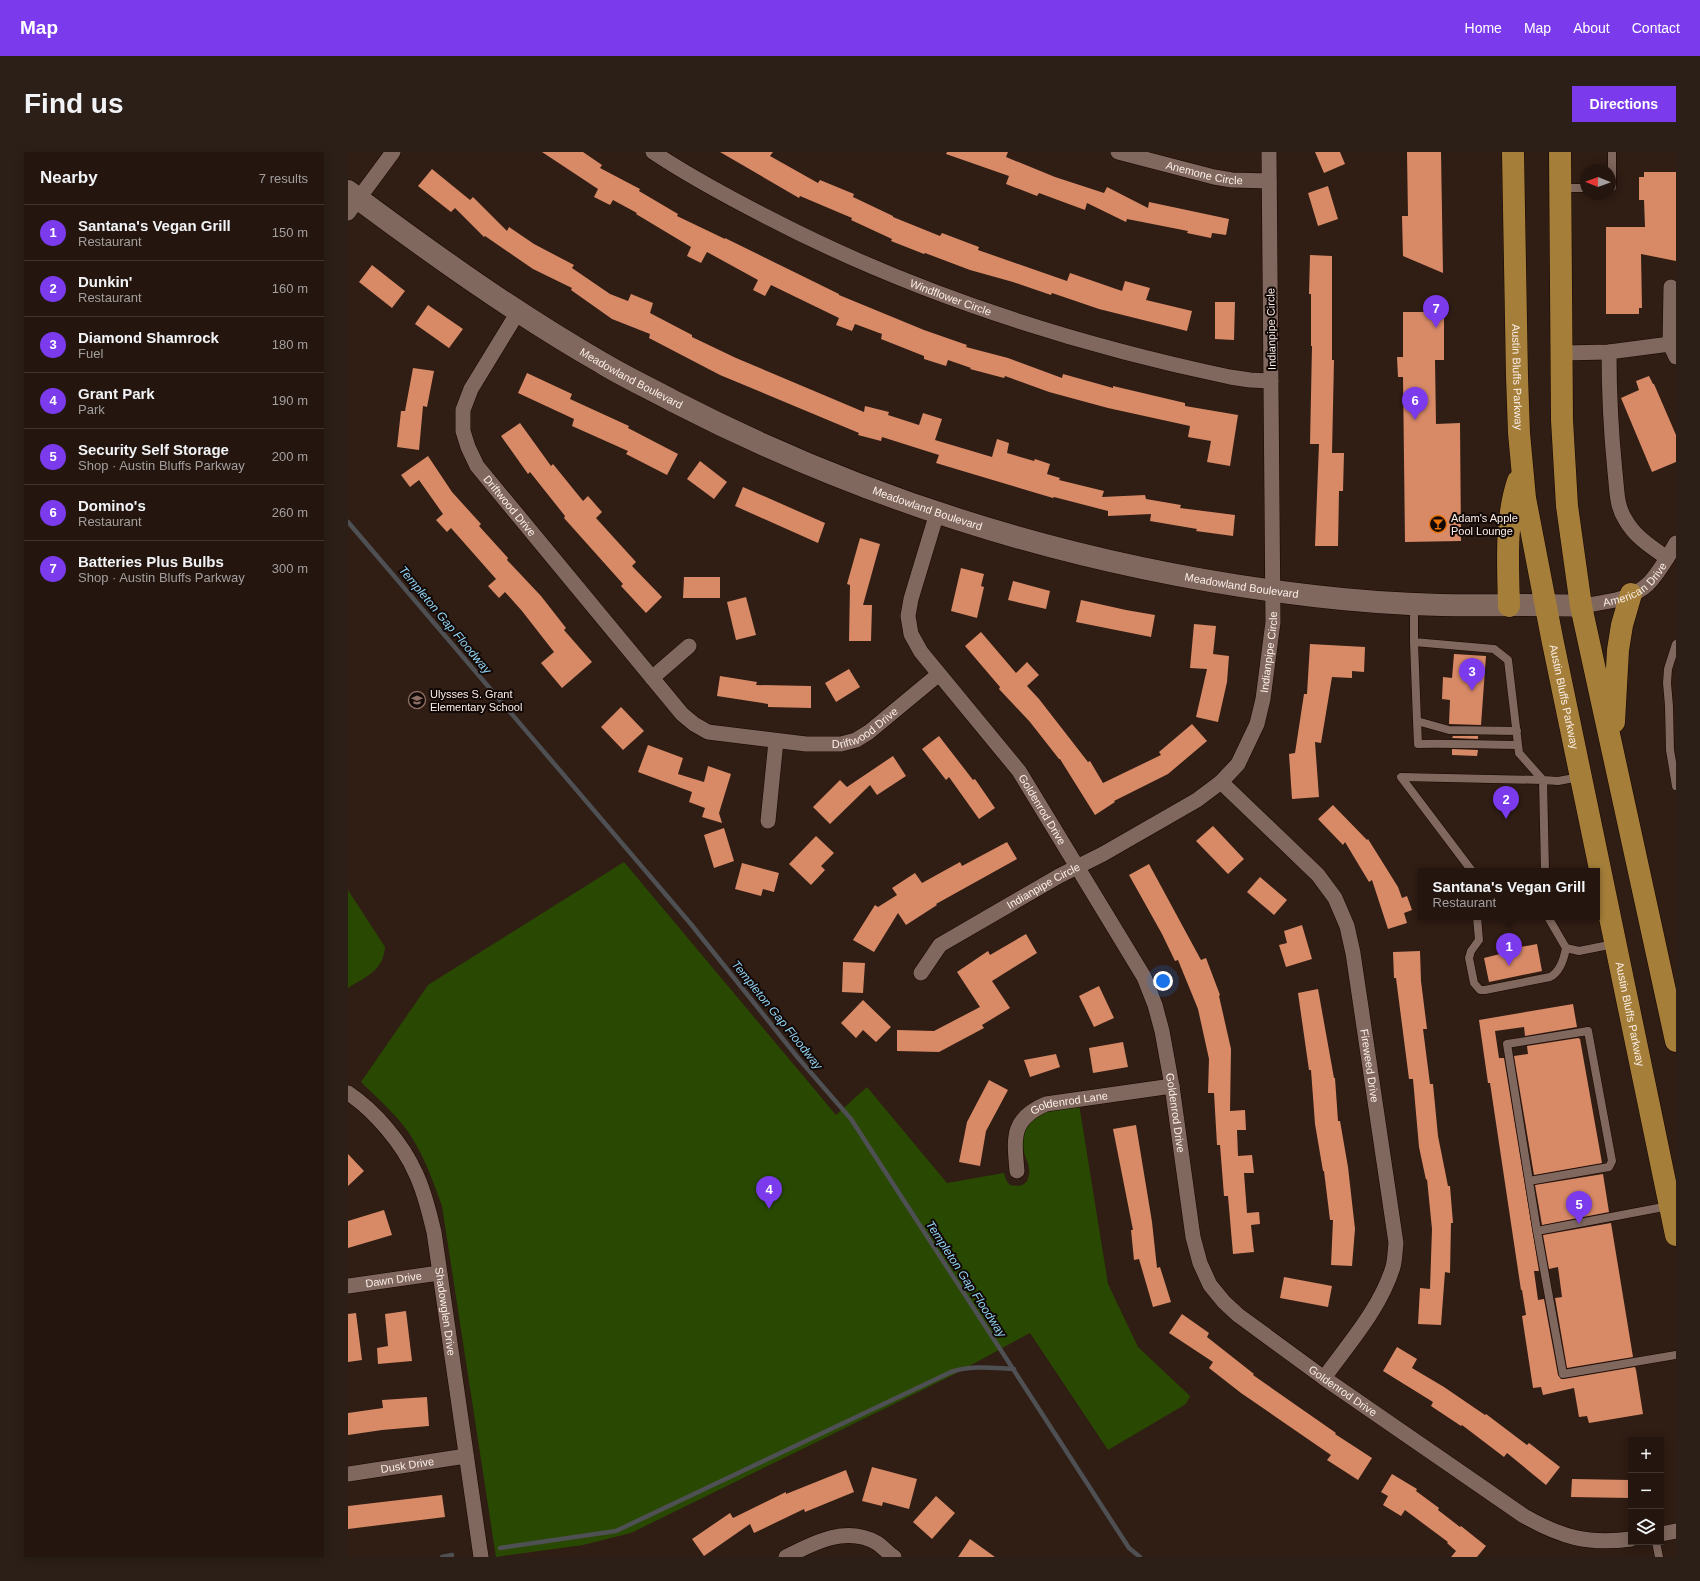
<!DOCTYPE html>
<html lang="en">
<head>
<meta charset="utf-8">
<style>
  :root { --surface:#24160f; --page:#2c1f18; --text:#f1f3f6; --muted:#a39f9e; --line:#41352f; --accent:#7c3aed }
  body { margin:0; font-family:Helvetica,sans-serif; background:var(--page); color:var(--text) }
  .controls { position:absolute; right:12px; bottom:12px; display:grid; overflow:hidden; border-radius:0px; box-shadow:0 2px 10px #0003 }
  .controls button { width:36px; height:36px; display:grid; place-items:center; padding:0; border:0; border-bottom:1px solid var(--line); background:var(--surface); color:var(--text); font:20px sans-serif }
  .compass { position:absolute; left:1232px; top:12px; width:36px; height:36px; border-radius:50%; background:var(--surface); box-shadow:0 2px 10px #0003; rotate:271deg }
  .you { position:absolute; left:815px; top:829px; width:14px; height:14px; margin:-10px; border:3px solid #fff; border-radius:50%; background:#1a73e8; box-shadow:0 0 0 6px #1a73e833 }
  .badge { display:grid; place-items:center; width:26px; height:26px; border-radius:50%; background:var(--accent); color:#fff; font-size:13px; font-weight:700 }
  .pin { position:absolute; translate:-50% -33px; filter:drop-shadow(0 1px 2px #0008) }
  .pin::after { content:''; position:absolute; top:21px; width:14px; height:12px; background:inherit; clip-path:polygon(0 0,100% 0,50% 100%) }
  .popup { position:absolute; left:1070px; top:716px; width:182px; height:52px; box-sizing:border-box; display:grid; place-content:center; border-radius:0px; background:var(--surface); filter:drop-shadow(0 1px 3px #0005); font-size:13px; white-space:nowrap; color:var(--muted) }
  .popup b { font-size:15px; color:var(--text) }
  .popup::after { content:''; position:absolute; left:50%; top:100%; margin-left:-8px; border:8px solid transparent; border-top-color:var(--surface) }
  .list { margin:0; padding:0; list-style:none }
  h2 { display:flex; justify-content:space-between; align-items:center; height:52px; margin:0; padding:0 16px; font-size:17px }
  h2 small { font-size:13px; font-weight:400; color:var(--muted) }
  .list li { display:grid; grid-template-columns:26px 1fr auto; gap:12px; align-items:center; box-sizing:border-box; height:56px; padding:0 16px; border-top:1px solid var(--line) }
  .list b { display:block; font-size:15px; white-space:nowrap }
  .list p { margin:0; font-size:13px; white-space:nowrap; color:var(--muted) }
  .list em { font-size:13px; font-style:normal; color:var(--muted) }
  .icon { flex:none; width:22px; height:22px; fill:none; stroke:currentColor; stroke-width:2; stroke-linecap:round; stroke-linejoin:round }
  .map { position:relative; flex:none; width:1328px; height:1405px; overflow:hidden; border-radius:0px }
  header { display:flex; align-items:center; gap:24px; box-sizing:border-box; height:56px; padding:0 20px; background:var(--accent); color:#fff }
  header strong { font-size:19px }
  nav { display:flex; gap:22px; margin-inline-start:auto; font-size:14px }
  .intro { display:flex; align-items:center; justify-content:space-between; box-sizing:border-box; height:96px; padding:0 24px }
  h1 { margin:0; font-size:28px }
  .button { padding:10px 18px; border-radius:0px; background:var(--accent); color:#fff; font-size:14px; font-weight:700 }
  main { display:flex; gap:24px; padding:0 24px }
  aside { flex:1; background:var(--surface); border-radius:0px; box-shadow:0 2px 10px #0003 }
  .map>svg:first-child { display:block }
  .green { fill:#294902 }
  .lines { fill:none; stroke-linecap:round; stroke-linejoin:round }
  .stream { stroke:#4e5053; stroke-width:4.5 }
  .building { fill:#d88a67 }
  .lane-casing { stroke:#170602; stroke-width:9 }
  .street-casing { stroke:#170602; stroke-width:16 }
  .secondary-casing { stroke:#170602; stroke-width:23 }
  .primary-casing { stroke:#170602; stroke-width:23 }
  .lane { stroke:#80685e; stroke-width:8 }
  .street { stroke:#80685e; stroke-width:15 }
  .secondary { stroke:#80685e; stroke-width:22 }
  .primary { stroke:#a57f39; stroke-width:22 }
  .labels { text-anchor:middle; stroke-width:4; stroke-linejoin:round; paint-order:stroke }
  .street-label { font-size:11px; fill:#fceee8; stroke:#120906 }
  .poi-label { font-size:11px; fill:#fceee8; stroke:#120906; text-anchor:start }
  .water-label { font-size:12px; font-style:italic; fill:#90d3f5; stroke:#120906 }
</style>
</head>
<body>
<header>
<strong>Map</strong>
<nav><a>Home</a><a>Map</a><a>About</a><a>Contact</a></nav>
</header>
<div class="intro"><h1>Find us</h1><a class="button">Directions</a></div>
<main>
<aside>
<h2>Nearby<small>7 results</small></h2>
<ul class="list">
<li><span class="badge">1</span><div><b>Santana's Vegan Grill</b><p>Restaurant</p></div><em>150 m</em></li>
<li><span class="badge">2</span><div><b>Dunkin'</b><p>Restaurant</p></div><em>160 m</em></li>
<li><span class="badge">3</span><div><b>Diamond Shamrock</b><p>Fuel</p></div><em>180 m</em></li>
<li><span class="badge">4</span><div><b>Grant Park</b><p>Park</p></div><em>190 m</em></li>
<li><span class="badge">5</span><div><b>Security Self Storage</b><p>Shop · Austin Bluffs Parkway</p></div><em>200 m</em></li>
<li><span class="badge">6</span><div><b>Domino's</b><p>Restaurant</p></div><em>260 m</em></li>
<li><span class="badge">7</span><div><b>Batteries Plus Bulbs</b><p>Shop · Austin Bluffs Parkway</p></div><em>300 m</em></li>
</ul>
</aside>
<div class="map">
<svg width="1328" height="1405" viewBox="0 0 1328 1405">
  <rect width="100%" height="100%" fill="#301d14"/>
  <path class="green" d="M276,710L488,963L519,935L599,1031L656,1021L658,1028L662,1033C668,1034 675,1035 679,1029C686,1015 675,1006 675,993C674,985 677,977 680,969L699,958L731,952L760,1132L790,1195L842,1244L838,1252L760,1298L682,1181L603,1224L283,1381L235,1393L148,1405L94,1054C86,1032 78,1009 66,989C54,967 30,947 13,930L80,833Z
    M0,738L37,795C35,819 19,824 0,836Z"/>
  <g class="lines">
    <path class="stream" d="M0,370L342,771L451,907L503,967L781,1396L792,1405
      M152,1396L268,1379L603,1220C624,1213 644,1216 666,1217
      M94,1405L104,1403"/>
  </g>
  <path class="building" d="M194,0H235L254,13L252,16L292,37L291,39L330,62L329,64L377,87V86L491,142V143L576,178L619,193L618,195L660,206L714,226L715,222L765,236V234L837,251V254L890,263L882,314L859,310L863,289L840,285L842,274L760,256L701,240L657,224L656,226L622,217L623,216L600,208L598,214L576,207V204L533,187L534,182L507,172L504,179L488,173L491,166L423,133L417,144L405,138L410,128L359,100L353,111L339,104L343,95L288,62L289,61L265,48L262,53L246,45L250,37Z
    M372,0H425L422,4L470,31L472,28L506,42L505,45L545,64V65L592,84L594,81L631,95L630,98L719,129L722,121L774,139L777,129L802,136L798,148L844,159L839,179L751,157L704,141L703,143L665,130L622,118L577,101L576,102L543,89L544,87L503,68L504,66L452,44L451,46Z
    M599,0H660L658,5L707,25L756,41L759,35L800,56L801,50L881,67L878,83L864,81L863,86L839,81L840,79L779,67L778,70L739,51L737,58L691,41L689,44L658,32L661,24L598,2Z
    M967,0H992L997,12L976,21Z
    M1059,0H1093L1095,121L1055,104L1054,64H1060Z
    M84,17L122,48L125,45L159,79L161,75L186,92L226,113L224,116L262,142L280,149L283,142L305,151L302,161L344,183V185L388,206L516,260L517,254L541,260L540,263L571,273L575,261L594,267L587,288L644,305L649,287L661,291L659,301L686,309L687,307L702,312L699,322L712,326L711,328L756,339L754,345L797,343L798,347L833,353L832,356L887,363L885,384L848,379L849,377L802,369L803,362L760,364V359L706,345L705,346L628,323L588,311L591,303L534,285L533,289L510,283L511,281L372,223L301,186L302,182L264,167L223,138L224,136L185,117L137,84L136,85L107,56L103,60L70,34Z
    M1296,20H1328V109L1293,102L1294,156H1291V162H1258V75H1297L1296,48H1291V25H1296Z
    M980,34L990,67L970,74L960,41Z
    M962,103L984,104V208H986L984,301H996L995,339H991L990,394H967L971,292H962L964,194H963V142H961Z
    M24,113L57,139L44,156L11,130Z
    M867,150H887L886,188L867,187Z
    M80,153L115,177L101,196L67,172Z
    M1055,160H1096V208H1087L1088,272L1112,271L1113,389L1057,390L1055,225H1050L1049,205H1055Z
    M65,216L86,219L79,255L75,254L71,298L49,295L53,259H57Z
    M179,221L224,242L222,247L281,274L280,276L330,302L319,323L278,302L280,299L224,274L226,267L170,241Z
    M1301,224L1305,232H1306L1328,283V310L1304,320L1273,246L1291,238L1288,229Z
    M172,271L203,314L205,312L235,349L240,344L254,360L248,366L288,410L284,414L314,445L298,461L273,434L275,432L216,366L217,364L182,320L180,322L153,284Z
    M80,304L104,340L133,372L131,374L160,406L159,408L193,444L218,476L216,478L244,510L214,536L193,511L206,500L174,459L157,440L151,446L140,434L148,427L103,376L99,380L88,368L95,362L71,328L62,335L53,323Z
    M352,309L379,330L366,347L339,327Z
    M395,335L477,371L470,391L387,354Z
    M512,386L532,392L515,453H524L523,489H501L502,433L499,432Z
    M613,416L636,422L633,434L636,435L629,466L603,459Z
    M336,425H372V446H335Z
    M665,429L702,439L698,457L660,448Z
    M398,445L408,483L388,488L379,450Z
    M733,448L778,458L807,463L803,485L728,470Z
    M846,472L868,474L865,502L881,504L879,530L870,570L848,565L859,517L842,516Z
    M633,480L668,521L679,510L691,523L679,534L691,547L740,610L742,609L755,631L813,603L811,600L844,572L859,589L820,622L766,649L767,650L747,663L712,607H711L682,570L651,537L652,535L617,494Z
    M962,492L1017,495L1016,520L1004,519V526L984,525L973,591L967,590L971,645L944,647L941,602L947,601L956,542H959Z
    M1106,502L1138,504L1133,573L1101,572L1102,548L1094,547L1095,525L1104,526Z
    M501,517L512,535L488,550L477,531Z
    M372,524L409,530L408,533L463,534V556L420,555V552L369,544Z
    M273,555L296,579L275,598L253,575Z
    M591,584L625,628L627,627L647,656L631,667L601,625L598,628L574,597Z
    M1105,584H1130V587L1104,586Z
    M300,593L335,606L330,622L356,630L360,614L383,622L371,661L374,671L354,665L357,656L341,650L344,640L290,620Z
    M1104,597L1130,598L1129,604L1104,603Z
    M545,604L558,624L529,643L522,633L482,672L465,655L492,628L499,635Z
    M985,653L1019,688L1020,687L1050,735L1054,746L1059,744L1064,758L1056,761L1059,771L1040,777L1024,728L1021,730L997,690L995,693L970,667Z
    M865,674L896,707L880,722L848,689Z
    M376,676L386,709L366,716L356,683Z
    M468,684L486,701L473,714L477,718L463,733L441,712Z
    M659,690L669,707L588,752L589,753L558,773L550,761L526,800L505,788L527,753L530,755L549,743L544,736L567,721L574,731L612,710L614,714Z
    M394,711L431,721L426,740L415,737L413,744L387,737Z
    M801,712L853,808L858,806L872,843L871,844L883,897L882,959L897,958L898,978H889L890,1004L904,1003L906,1021H896L899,1061L911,1060L912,1072L903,1073L906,1100L885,1102L880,1044H876L872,993H869L866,941H860L861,907L850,857L830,808L827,809L814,782L781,723Z
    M912,725L939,748L926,763L899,740Z
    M954,773L964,807L938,815L931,793L939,791L936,779Z
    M678,782L689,801L644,829L662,856L634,873L636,876L591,900L549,899V878L586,879L632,855L609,820L640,799L642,803Z
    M1189,792L1194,819L1141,830L1136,806L1152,802L1151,799Z
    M1072,799L1073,829L1079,877H1075L1082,932H1085L1090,984L1100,1034H1102L1105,1071H1103L1102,1121L1097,1120L1093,1173L1070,1172L1072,1136L1082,1137L1084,1077L1079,1027L1078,1028L1071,995L1065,927H1061L1048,826H1046L1045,800Z
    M495,810L517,811L515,841L494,840Z
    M751,834L766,866L746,875L731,844Z
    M970,837L986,926H987L990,969H992L1000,1015L1007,1077L1004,1114L983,1113L985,1068H982L976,1019H975L967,972L963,918H961L950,841Z
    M515,848L543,875L528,890L515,878L508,886L493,871Z
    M1225,852L1229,875L1177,884L1176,875L1147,879L1151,906H1156L1191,1119H1186L1190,1148L1196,1147L1210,1223L1213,1227H1216L1287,1215L1288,1218L1295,1262L1241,1271L1239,1264L1231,1265L1226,1236L1195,1243L1193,1235L1185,1236L1174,1164L1178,1163L1174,1138H1173L1142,931H1140L1131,868Z
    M1230,886L1232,887L1254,1011L1186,1023L1166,904L1180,902L1179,894Z
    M775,890L780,915L745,921L741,896Z
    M708,902L712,915L682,925L676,908Z
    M641,928L660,938L638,979L632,1014L611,1010L619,970Z
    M788,973L804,1070L809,1116L812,1115L823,1150L805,1155L791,1107L786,1108L783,1078H785L765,977Z
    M0,1002L16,1019L0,1034Z
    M1255,1022L1261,1060L1194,1073L1187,1033Z
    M36,1058L44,1083L0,1096V1069Z
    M1263,1071L1285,1205L1219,1216L1207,1146L1214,1145L1210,1115L1201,1117L1195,1083Z
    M936,1125L984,1134L980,1155L932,1146Z
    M58,1159L64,1209L30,1212L29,1196L40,1194L37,1162Z
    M8,1161L14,1208L0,1210V1162Z
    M834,1162L861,1181L859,1185L906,1222L905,1223L988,1281L987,1282L1024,1306L1010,1328L979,1308L983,1303L893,1241L861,1216L865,1210L821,1181Z
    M1049,1195L1069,1207L1064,1216L1096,1235L1137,1263L1138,1262L1179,1293L1181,1291L1212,1315L1198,1333L1159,1301L1156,1305L1114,1273L1113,1274L1083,1254L1085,1250L1035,1219Z
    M79,1245L81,1274L34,1278L0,1283V1261L35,1256L34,1248Z
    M524,1315L569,1327L561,1357L535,1350L534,1354L514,1349Z
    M498,1318L506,1340L457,1360L456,1357L406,1381L402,1372L356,1404L344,1387L382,1361L385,1366L438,1340V1342Z
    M1044,1322L1069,1337L1068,1339L1091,1356L1090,1358L1112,1375L1113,1374L1138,1394L1129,1405H1103L1108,1399L1099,1391L1100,1390L1057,1358L1053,1364L1035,1353L1040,1344L1033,1340Z
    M1224,1327L1283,1328V1346L1223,1345Z
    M94,1343L97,1365L0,1377V1354Z
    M588,1344L607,1361L584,1387L565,1370Z
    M622,1387L647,1405H610Z"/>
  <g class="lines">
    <g class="lane-casing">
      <path id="lane" d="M1262,35H1264V0
        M1213,36H1238
        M1066,490V453
        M1328,492L1320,517L1319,531L1321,554L1322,598L1328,634
        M1069,569L1070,592C1103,591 1136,593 1170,593
        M1169,579L1101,578L1069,569L1066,490L1146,497L1160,508L1171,601L1195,628L1210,629L1232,625
        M1124,719L1053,625L1195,628L1197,719
        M1129,765L1131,788L1123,799L1121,806L1126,831L1132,838H1137L1202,825C1212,820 1216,807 1218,796
        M1200,765L1218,796L1231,799L1266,792
        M1181,1029L1261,1015L1264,1009L1240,879L1159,892L1189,1079
        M1321,1054L1189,1079L1215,1222L1328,1203
        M1308,1390L1311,1405"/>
    </g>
    <g class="street-casing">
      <g id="street">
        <path id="s1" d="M305,0C341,24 380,45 419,65C565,141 721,191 882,225L902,228L923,229"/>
        <path id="s2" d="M770,0L866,25L884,28L921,29"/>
        <path d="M0,61L45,0"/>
        <path d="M1323,135L1322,192L1328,205"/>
        <path id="s3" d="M170,160L123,237L115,258V279L120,295L129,314L334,562L346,572L360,580L458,592H493L508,588L521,580L591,522"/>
        <path d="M1261,200C1261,240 1263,280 1267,320C1269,336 1268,353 1277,367C1286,384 1303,395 1319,406"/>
        <path d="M1214,201L1261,200L1322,192"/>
        <path id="s4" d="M589,361L563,447L560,464L563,482L573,500L671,619L796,825L807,853L814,879L824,934L845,1085L852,1111L862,1133L876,1150L890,1163L976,1226L1176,1364C1213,1385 1240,1393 1283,1387"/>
        <path id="s5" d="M1233,454C1255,450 1282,449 1300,432C1311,421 1320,405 1328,391"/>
        <path d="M304,526L341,494"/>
        <path id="s6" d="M873,630L970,723L987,746L999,774L1005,801L1048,1091C1047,1099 1047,1108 1045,1115C1032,1157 1001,1191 976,1226"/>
        <path d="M420,669L428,589"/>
        <path id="s7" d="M573,821L592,793L711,724L755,702L849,648L873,630L890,612L909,572L915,547L925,470L921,0"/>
        <path id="s8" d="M0,941C27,959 55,992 68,1022C77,1041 81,1060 86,1080L133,1405"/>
        <path id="s9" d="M669,1019C666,985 663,967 698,952L824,934"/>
        <path id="s10" d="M0,1134L91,1121"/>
        <path id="s11" d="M0,1322L118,1304"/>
        <path d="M1313,1382L1328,1379"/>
        <path d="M438,1405C465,1391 498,1373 529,1391C535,1395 540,1401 546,1405"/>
      </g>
    </g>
    <g class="secondary-casing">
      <g id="secondary">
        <path id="s12" d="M0,39C82,100 165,160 254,211C277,225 301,236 325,249C525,352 742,418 966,444C1008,449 1050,452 1093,453C1139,454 1186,452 1233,454"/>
      </g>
    </g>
    <g class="primary-casing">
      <g id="primary">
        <path id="s13" d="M1165,0L1169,224L1171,281L1177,346L1204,486L1328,1083"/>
        <path d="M1212,0L1214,268L1219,354L1233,454L1328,889"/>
        <path d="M1161,454C1160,413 1157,368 1170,329"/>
        <path d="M1266,570L1270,498L1274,473L1283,442"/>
      </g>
    </g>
    <use href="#lane" class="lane"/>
    <use href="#street" class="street"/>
    <use href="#secondary" class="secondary"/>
    <use href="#primary" class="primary"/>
  </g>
  <defs>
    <g id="bar-ring" transform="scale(0.9)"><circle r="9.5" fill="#120906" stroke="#e8710a" stroke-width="1.5"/><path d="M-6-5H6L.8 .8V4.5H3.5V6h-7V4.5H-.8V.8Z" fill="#e8710a"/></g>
    <g id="school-ring" transform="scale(0.9)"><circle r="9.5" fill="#120906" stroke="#8d6e63" stroke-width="1.5"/><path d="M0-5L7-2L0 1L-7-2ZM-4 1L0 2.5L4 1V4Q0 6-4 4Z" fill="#8d6e63"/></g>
  </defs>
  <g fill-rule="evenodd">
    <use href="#bar-ring" x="1090" y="372"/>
    <use href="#school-ring" x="69" y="548"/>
  </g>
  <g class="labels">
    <g class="street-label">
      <text dy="4" stroke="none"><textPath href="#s2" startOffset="89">Anemone Circle</textPath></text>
      <text dy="4" stroke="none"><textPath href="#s1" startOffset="332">Windflower Circle</textPath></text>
      <text transform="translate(923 177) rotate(-91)" y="4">Indianpipe Circle</text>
      <text dy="4" stroke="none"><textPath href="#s13" startOffset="225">Austin Bluffs Parkway</textPath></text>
      <text dy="4" stroke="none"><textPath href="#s12" startOffset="340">Meadowland Boulevard</textPath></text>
      <text dy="4" stroke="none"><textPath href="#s3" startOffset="223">Driftwood Drive</textPath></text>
      <text dy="4" stroke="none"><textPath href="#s12" startOffset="664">Meadowland Boulevard</textPath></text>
      <text dy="4" stroke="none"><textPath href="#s5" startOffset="60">American Drive</textPath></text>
      <text dy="4" stroke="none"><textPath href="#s12" startOffset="988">Meadowland Boulevard</textPath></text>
      <text dy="4" stroke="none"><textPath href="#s7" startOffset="501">Indianpipe Circle</textPath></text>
      <text dy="4" stroke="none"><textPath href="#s13" startOffset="549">Austin Bluffs Parkway</textPath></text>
      <text dy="4" stroke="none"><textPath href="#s3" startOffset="687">Driftwood Drive</textPath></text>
      <text dy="4" stroke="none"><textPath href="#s4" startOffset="345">Goldenrod Drive</textPath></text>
      <text dy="4" stroke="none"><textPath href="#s7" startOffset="153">Indianpipe Circle</textPath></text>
      <text dy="4" stroke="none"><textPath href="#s13" startOffset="873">Austin Bluffs Parkway</textPath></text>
      <text dy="4" stroke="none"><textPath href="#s6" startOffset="335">Fireweed Drive</textPath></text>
      <text dy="4" stroke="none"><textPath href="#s9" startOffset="104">Goldenrod Lane</textPath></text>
      <text dy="4" stroke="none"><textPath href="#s4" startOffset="681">Goldenrod Drive</textPath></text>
      <text dy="4" stroke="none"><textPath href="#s10" startOffset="46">Dawn Drive</textPath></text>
      <text dy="4" stroke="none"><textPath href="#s8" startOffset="248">Shadowglen Drive</textPath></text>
      <text dy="4" stroke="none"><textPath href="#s4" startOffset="1028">Goldenrod Drive</textPath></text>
      <text dy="4" stroke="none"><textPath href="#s11" startOffset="60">Dusk Drive</textPath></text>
    </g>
    <g class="poi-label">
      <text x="1103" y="370">Adam's Apple<tspan x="1103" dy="13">Pool Lounge</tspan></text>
      <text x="82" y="546">Ulysses S. Grant<tspan x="82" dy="13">Elementary School</tspan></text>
    </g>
    <g class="water-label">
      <text transform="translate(97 468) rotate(50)" y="4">Templeton Gap Floodway</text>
      <text transform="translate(429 863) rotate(51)" y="4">Templeton Gap Floodway</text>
      <text transform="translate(618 1127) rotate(57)" y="4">Templeton Gap Floodway</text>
    </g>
  </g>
</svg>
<div class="controls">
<button>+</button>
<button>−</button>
<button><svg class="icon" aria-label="layers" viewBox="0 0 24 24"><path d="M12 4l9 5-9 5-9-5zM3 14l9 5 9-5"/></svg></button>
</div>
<svg class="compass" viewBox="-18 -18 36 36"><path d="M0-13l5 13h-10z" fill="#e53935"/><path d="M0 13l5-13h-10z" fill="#a39f9e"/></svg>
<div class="you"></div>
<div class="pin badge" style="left:1161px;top:814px">1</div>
<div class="popup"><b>Santana's Vegan Grill</b>Restaurant</div>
<div class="pin badge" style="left:1158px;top:667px">2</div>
<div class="pin badge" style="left:1124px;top:539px">3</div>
<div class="pin badge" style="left:421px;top:1057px">4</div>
<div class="pin badge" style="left:1231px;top:1072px">5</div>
<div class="pin badge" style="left:1067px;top:268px">6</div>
<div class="pin badge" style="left:1088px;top:176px">7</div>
</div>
</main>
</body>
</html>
